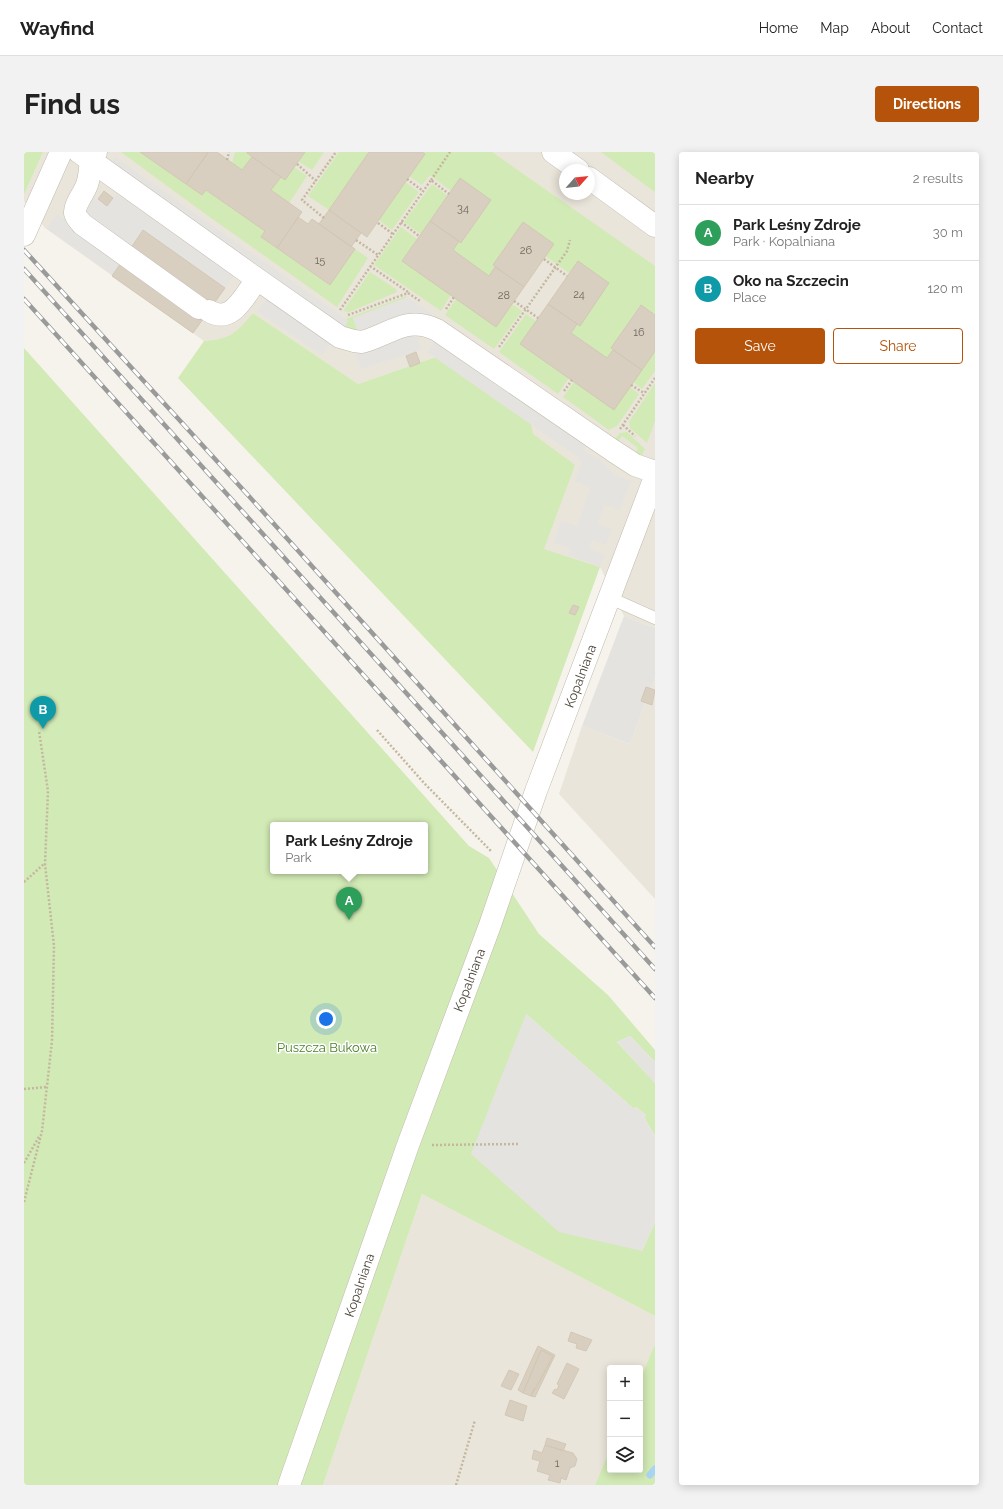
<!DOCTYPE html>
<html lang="en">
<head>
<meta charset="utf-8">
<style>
  :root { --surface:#fff; --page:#f2f2f2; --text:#222; --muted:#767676; --line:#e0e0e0; --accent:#b45309 }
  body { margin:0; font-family:Raleway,sans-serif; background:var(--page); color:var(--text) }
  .controls { position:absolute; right:12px; bottom:12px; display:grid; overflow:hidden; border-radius:4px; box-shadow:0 2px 10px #0003 }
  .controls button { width:36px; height:36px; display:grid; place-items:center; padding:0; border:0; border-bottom:1px solid var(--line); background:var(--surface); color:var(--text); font:20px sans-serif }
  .compass { position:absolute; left:535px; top:12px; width:36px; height:36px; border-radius:50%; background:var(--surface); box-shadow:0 2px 10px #0003; rotate:63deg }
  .you { position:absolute; left:302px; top:867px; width:14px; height:14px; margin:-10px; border:3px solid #fff; border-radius:50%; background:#1a73e8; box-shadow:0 0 0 6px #1a73e833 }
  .badge { display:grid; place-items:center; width:26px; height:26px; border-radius:50%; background:var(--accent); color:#fff; font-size:13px; font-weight:700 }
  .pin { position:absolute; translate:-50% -33px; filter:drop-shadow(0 1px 2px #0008) }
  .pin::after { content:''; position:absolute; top:21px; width:14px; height:12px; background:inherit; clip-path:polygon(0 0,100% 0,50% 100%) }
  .popup { position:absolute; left:246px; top:670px; width:158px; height:52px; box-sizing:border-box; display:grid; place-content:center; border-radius:4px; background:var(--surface); filter:drop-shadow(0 1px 3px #0005); font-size:13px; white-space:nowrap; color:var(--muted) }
  .popup b { font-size:15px; color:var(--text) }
  .popup::after { content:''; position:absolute; left:50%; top:100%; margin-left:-8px; border:8px solid transparent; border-top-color:var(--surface) }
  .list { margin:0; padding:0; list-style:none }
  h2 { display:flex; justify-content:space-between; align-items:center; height:52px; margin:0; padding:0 16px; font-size:17px }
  h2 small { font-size:13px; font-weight:400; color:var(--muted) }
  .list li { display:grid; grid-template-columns:26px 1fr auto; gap:12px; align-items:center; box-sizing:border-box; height:56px; padding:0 16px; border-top:1px solid var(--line) }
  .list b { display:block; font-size:15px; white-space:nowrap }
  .list p { margin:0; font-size:13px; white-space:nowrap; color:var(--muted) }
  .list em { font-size:13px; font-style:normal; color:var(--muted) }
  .actions { display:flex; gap:8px; padding:12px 16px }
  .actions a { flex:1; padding:9px 0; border:1px solid var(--accent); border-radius:4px; text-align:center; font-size:14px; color:var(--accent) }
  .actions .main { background:var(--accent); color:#fff }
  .icon { flex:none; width:22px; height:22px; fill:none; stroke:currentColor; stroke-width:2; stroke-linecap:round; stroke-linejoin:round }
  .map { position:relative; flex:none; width:631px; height:1333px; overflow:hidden; border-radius:4px }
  header { display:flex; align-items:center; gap:24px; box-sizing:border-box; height:56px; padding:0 20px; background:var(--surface); border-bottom:1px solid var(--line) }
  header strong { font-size:19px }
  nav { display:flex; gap:22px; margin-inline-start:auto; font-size:14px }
  .intro { display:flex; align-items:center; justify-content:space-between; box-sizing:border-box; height:96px; padding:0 24px }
  h1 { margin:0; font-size:28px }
  .button { padding:10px 18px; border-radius:4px; background:var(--accent); color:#fff; font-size:14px; font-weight:700 }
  main { display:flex; gap:24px; padding:0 24px }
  aside { flex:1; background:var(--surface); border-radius:4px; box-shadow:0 2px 10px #0003 }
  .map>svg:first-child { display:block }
  .residential { fill:#eae5da; fill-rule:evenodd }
  .green { fill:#d2eab5; fill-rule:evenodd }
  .parking { fill:#e5e3e0 }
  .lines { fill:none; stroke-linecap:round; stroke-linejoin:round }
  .stream { stroke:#a9d4f2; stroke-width:7 }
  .building { fill:#d8cfc1; stroke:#d3c7b4 }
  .service-casing { stroke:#c2bbae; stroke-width:13 }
  .minor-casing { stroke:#c2bbae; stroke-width:23 }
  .tertiary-casing { stroke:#c2bbae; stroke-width:23 }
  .path { stroke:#c4b79f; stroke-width:2.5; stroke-dasharray:2 2; stroke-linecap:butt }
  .service { stroke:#fff; stroke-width:12 }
  .minor { stroke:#fff; stroke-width:22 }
  .tertiary { stroke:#fff; stroke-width:22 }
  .rail-casing { stroke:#9a9a9a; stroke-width:4.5 }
  .rail { stroke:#fff; stroke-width:3; stroke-dasharray:9; stroke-linecap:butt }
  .labels { text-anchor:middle; stroke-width:3; stroke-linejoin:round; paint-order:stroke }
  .number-label { font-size:11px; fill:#6e675b }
  .street-label { font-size:13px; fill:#4b4439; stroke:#fff }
  .park-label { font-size:13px; fill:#4a7f2a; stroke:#fff }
</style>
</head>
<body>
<header>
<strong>Wayfind</strong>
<nav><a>Home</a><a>Map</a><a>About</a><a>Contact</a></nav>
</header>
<div class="intro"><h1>Find us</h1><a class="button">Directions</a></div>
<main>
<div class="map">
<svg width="631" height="1333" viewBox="0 0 631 1333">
  <rect width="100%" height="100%" fill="#f6f3ec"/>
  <path class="residential" d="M19,0H631V476L600,464L576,415L519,397L535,356L412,205L334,232L229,161L215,178L199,187L180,189L21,76L0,49V43ZM541,18H565V42H541Z
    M631,526V747L535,642L558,574L606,592Z
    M398,1042L631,1164V1192L616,1227V1216H586V1297L571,1333H299Z"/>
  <path class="green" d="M0,0H19L0,43Z
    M97,0H116L178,43L182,38L241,79L237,85L305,133L331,97L344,106L313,155L180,61Z
    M211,0H223L228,5L218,18L208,11Z
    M281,0H300L288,18L274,9Z
    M315,0H345L305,58L284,44Z
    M398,0H468L631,114V163L616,153L587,196L589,198L583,206L547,181L553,172L556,174L585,131L554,109L545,121L521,104L499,71L469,113L471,115L465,124L429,98L435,89L438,91L467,48L427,39L406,23L398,33L385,24L401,2Z
    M577,0H631V40L628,38Z
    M270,15L283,24L265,51L247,38L257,25L261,28Z
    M381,30L395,40L368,78L355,68Z
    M408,32L424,44L397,82L380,70Z
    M377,75L393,87L378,109L427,143L417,159L350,113Z
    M346,120L372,137L373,140L325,160L319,159Z
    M382,144L384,145L329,166L334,180L319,177L324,169L322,167Z
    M432,147L488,152L498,159L470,197L421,163Z
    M229,161L334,232L412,205L507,272L509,282L551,313L520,397L576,415L509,600L154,226L180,189C207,187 212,181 229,161Z
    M502,162L512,169L496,192L545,226L534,242L475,200Z
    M0,196L445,694L465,706L515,782L584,843L631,898V910L606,884L593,890L631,931V984L620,965L622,963L612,955L610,957L502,862L618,1099L631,1070V1164L398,1042L299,1333H0ZM249,673H401V719H249Z
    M631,199V219L618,237L609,230Z
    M550,230L606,235L615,242L593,274L585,278L539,245Z
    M631,231V269L623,291L606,276L605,270Z
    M603,280L621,297L618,303L611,302L614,296L598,284L594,290L590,288L596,281Z
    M631,1192V1333H571L586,1297V1318H616V1227Z"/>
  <path class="parking" d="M91,5L322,167L324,169L319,177L334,180L329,166L384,145L407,161L414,187L562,292L559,297L562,300L575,307L591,323L607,329L596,358L581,353L573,372L588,377L582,393L568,388L565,396L581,403L576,415L544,403L546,396L530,391L537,369L553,374L566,336L551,329L557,311L555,306L403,200L412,186L392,182L397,198L337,217L329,197L308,190L298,203L233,159L243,146L210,123L201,136L119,79L169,179L23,77L33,62L51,75L71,46L83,54L93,40L87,12Z
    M600,464L631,476V526L606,592L558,574Z
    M502,862L610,957L612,955L622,963L620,965L631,984V1070L618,1099L535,1080L447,1002Z
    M606,884L631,910V931L593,890Z"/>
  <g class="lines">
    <path class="stream" d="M626,1323L631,1317"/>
  </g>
  <path class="building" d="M116,0H182L184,1L162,32Z
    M184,0H193L218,18L228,5L257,25L247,38L278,60L253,96L237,85L241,79L182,38L178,43L162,32Z
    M223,0H281L261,28L223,1Z
    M345,0H398L401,2L343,85L305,58Z
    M436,26L467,48L437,91L406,69Z
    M80,39L89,46L83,54L74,47Z
    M305,58L337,81L327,95L295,72Z
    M274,65L284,72L288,67L331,97L306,133L253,96Z
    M406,69L435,89L429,98L465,124L471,115L500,135L472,175L378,109Z
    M499,70L530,92L500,135L469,113Z
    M119,78L201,136L169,181L88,124Z
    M554,109L585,131L556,174L524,152Z
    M524,152L553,172L547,181L583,206L589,198L618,218L590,258L496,192Z
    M617,153L631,163V199L618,218L587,196Z
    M392,200L396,211L386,215L382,204Z
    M549,453L555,455L551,463L545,461Z
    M622,535L631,538L628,553L617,549Z
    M547,1180L568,1188L562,1199L552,1196L553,1192L544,1189Z
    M514,1194L531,1203L511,1245L507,1244L510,1236L512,1237L529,1204L517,1198L499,1241L494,1238Z
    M517,1198L529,1204L507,1244L499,1241Z
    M543,1211L555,1217L540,1247L528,1241L531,1237L533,1238L535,1233L533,1232Z
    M485,1218L495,1222L487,1238L477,1234Z
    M486,1248L503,1254L499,1269L481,1263Z
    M523,1286L542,1292L539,1299L521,1293Z
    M521,1293L549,1301L553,1307L551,1314L546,1316L542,1328L537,1326L536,1331L524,1328L526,1323L513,1319L516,1309L508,1307L510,1298L518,1301Z"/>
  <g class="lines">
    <g class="service-casing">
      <path id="service" d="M586,446L631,466"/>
    </g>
    <g class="minor-casing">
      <path id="minor" d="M55,0L233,127L316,185L330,189L338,190C367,182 383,163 413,178L588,298L611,313L631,320
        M72,0C63,12 68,22 62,35C59,42 50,54 51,61C52,66 56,69 58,72L175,156
        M0,83L37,0
        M185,159C208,173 221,143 233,127
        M265,1333L384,993L466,773L512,639L631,325"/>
    </g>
    <g class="tertiary-casing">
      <path id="tertiary" d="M529,0L554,18
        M565,26L631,74"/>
    </g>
    <path class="path" d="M203,8L205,0
      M273,12L292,29
      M383,27L399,39
      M407,28L426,0
      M300,66L278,48L312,0
      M377,70L395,84
      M354,71L369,82
      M332,88L354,103
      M520,107L543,124
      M346,114L384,140
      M490,149L514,166
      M422,157L430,145
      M316,158L407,28L425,42
      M324,163L384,141L396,149
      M475,195L543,99L546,88
      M607,233L620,241
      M540,239L548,228
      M599,273L611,284
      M596,277L631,226
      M353,578L400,631L468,700
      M0,730L20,712
      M0,937L23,935
      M408,993L496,992
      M0,1011L16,983
      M0,1050L18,979L28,889L30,794L21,712L24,639L15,579
      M432,1333L451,1268"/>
    <use href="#service" class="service"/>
    <use href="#minor" class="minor"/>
    <use href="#tertiary" class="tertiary"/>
    <g class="rail-casing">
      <path id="rail" d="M0,98L223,342L631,795
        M0,117L631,817
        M0,147L631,846"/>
    </g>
    <use href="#rail" class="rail"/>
  </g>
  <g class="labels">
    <g class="number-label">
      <text x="439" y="60">34</text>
      <text x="502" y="102">26</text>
      <text x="296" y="112">15</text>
      <text x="555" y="146">24</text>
      <text x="480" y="147">28</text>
      <text x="615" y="184">16</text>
      <text x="533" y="1315">1</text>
    </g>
    <g class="street-label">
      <text transform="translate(556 524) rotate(-69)" y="5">Kopalniana</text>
      <text transform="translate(445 828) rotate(-69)" y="5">Kopalniana</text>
      <text transform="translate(335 1133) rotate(-71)" y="5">Kopalniana</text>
    </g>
    <g class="park-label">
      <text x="303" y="900">Puszcza Bukowa</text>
    </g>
  </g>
</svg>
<div class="controls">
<button>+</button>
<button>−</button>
<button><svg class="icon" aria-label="layers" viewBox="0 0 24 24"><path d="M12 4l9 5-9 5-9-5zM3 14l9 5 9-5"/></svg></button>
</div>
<svg class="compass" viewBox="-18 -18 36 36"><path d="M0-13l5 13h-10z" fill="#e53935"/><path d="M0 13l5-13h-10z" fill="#767676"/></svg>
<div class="you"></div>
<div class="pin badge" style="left:325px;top:768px;background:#2e9e5b">A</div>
<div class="popup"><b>Park Leśny Zdroje</b>Park</div>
<div class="pin badge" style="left:19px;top:577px;background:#0f9aa8">B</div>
</div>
<aside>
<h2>Nearby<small>2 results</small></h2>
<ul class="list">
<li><span class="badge" style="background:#2e9e5b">A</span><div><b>Park Leśny Zdroje</b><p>Park · Kopalniana</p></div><em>30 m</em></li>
<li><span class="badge" style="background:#0f9aa8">B</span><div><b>Oko na Szczecin</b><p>Place</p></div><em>120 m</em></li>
</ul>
<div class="actions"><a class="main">Save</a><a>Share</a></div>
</aside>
</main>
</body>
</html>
